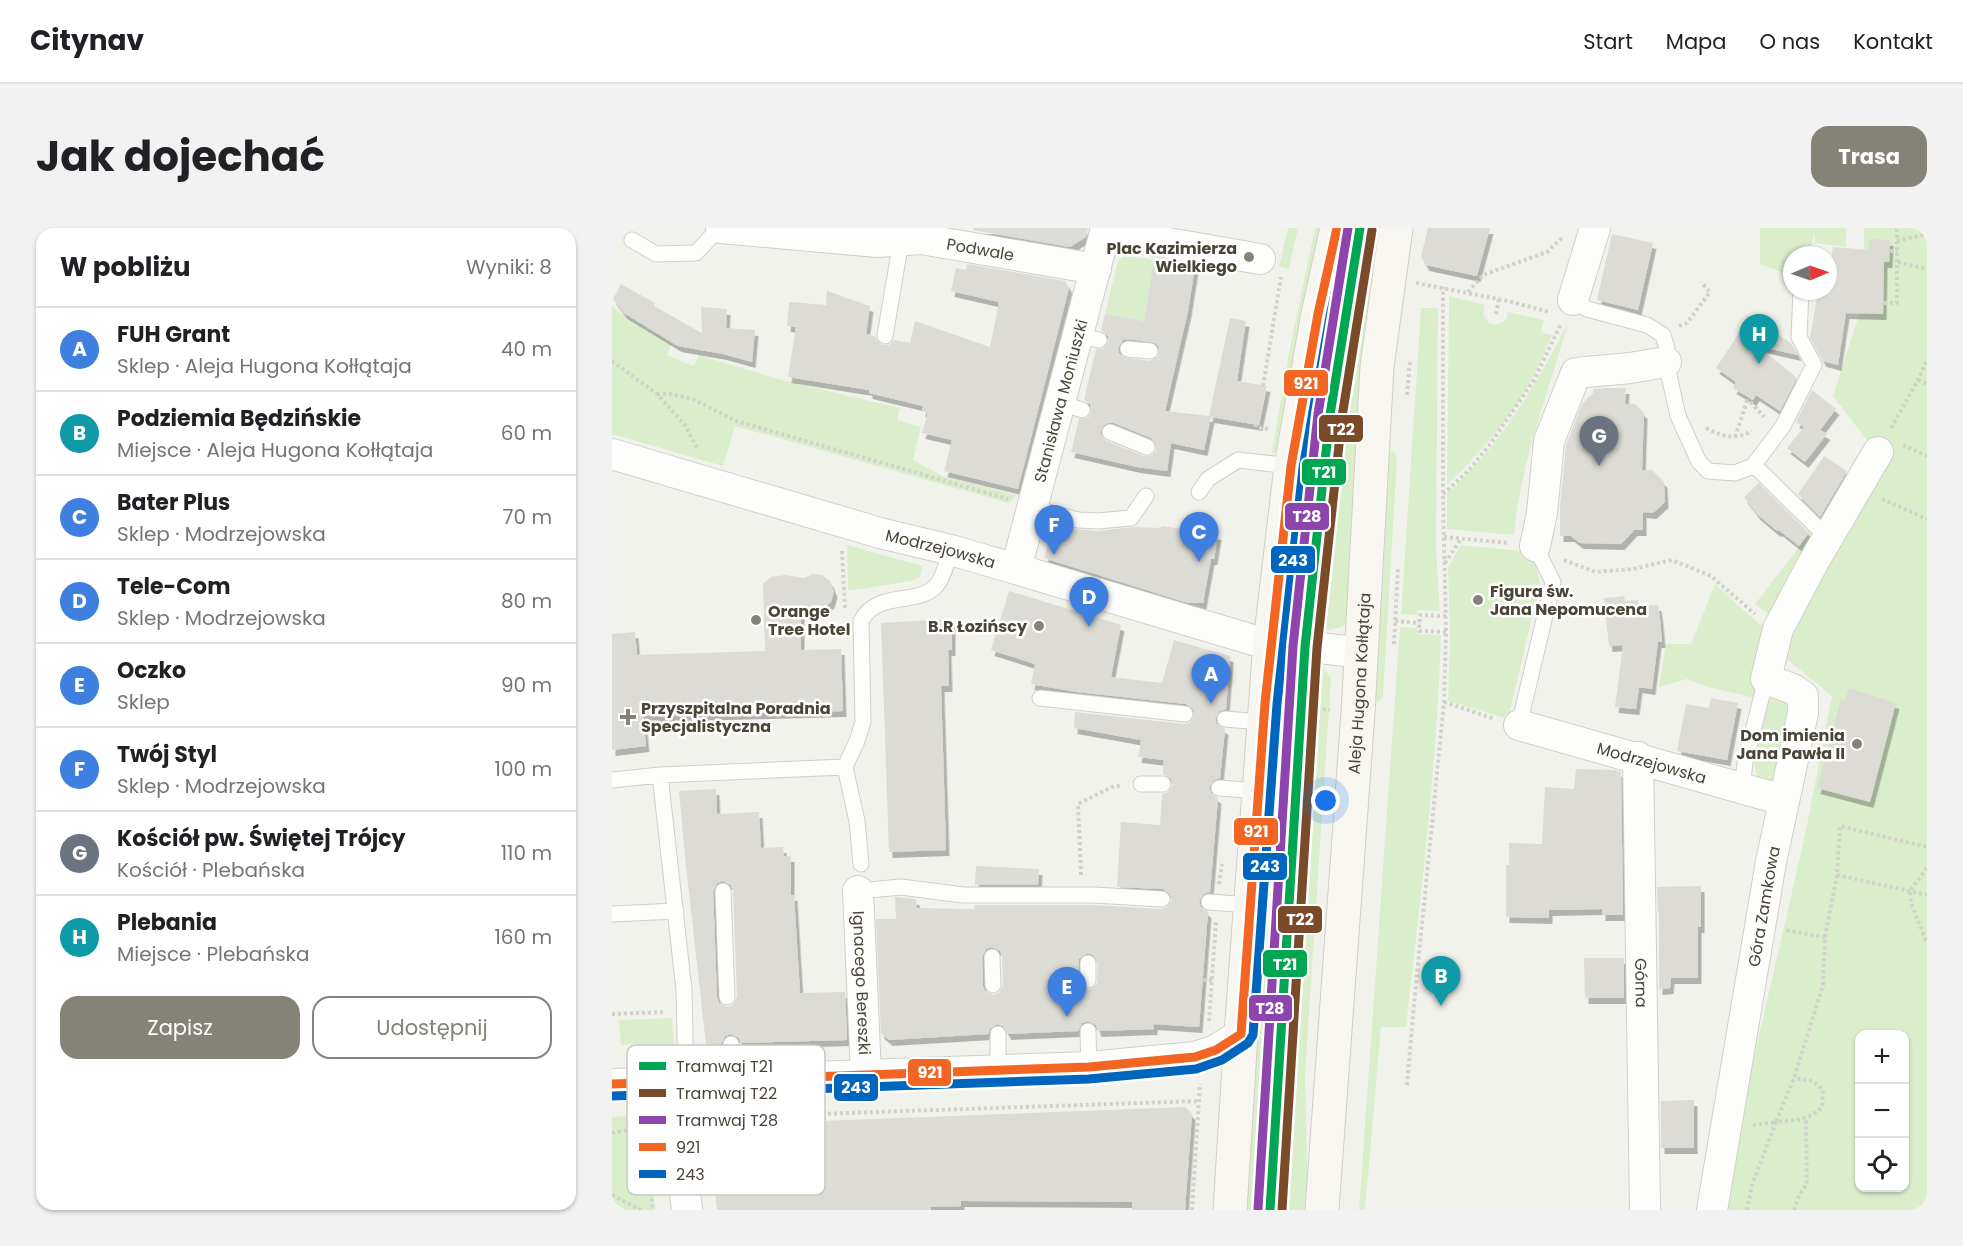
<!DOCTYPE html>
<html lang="pl">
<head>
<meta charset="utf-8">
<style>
  :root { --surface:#fff; --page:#f2f2f2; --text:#202124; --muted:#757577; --line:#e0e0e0; --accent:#858277 }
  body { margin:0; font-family:Poppins,sans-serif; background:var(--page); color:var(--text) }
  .controls { position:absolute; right:18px; bottom:18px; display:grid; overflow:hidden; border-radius:12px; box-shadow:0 2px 4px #0004 }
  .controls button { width:54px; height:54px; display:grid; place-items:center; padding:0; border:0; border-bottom:2px solid var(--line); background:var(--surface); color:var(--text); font:30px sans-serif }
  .compass { position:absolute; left:1171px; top:18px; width:54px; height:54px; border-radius:50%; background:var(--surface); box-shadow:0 2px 4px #0004; rotate:88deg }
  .you { position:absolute; left:714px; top:573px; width:21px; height:21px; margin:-15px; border:4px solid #fff; border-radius:50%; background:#1a73e8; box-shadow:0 0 0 9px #1a73e833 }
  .badge { display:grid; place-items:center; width:39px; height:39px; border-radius:50%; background:var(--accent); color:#fff; font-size:20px; font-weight:700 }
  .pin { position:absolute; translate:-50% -50px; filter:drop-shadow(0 2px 3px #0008) }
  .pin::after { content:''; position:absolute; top:32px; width:21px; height:18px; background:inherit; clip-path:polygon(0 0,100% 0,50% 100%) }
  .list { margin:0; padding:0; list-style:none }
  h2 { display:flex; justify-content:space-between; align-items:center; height:78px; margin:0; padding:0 24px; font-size:26px }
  h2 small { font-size:20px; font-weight:400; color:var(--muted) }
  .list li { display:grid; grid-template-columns:39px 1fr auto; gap:18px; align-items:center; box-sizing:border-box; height:84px; padding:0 24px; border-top:2px solid var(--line) }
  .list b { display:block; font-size:22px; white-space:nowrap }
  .list p { margin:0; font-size:20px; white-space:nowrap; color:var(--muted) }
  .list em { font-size:20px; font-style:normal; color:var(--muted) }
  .actions { display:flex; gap:12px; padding:18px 24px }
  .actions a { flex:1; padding:14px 0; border:2px solid var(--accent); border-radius:18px; text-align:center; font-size:21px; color:var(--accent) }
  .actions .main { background:var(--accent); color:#fff }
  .icon { flex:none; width:33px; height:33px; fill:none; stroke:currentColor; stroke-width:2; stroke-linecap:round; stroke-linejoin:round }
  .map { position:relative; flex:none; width:1315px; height:982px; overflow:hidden; border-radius:18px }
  header { display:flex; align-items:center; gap:36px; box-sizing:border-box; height:84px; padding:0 30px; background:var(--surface); border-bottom:2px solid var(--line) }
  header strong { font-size:28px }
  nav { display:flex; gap:33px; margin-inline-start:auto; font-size:21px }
  .intro { display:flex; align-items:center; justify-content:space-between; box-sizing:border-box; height:144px; padding:0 36px }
  h1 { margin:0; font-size:42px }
  .button { padding:15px 27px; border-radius:18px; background:var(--accent); color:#fff; font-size:21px; font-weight:700 }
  main { display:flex; gap:36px; padding:0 36px }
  aside { flex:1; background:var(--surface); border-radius:18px; box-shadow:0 2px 4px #0004 }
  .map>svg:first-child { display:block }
  .green { fill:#dbeecc; fill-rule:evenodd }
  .building { fill:#dcdbd5; fill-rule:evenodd; filter:url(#shadow) }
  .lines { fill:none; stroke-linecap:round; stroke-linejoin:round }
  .lane-casing { stroke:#d0cfca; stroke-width:17 }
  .street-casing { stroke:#d0cfca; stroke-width:32 }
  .secondary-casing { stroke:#d2d0c3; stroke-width:35 }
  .path { stroke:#d2d2cb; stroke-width:4; stroke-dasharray:3 3; stroke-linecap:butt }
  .lane { stroke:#fdfdfc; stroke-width:15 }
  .street { stroke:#fdfdfc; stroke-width:30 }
  .secondary { stroke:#f7f6f0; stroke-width:33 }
  .bus-1-casing { stroke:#fff; stroke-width:14 }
  .bus-2-casing { stroke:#fff; stroke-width:14 }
  .bus-1 { stroke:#f26522; stroke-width:9 }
  .bus-2 { stroke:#0065bd; stroke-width:9 }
  .tram-1-casing { stroke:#fff; stroke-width:14 }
  .tram-2-casing { stroke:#fff; stroke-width:14 }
  .tram-3-casing { stroke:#fff; stroke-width:14 }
  .tram-1 { stroke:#00a651; stroke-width:9 }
  .tram-2 { stroke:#7a4b2a; stroke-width:9 }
  .tram-3 { stroke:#8e44ad; stroke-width:9 }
  .poi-dot { fill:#858277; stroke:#fff; stroke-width:2 }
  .labels { text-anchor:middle; stroke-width:5; stroke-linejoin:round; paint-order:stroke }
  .poi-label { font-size:16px; font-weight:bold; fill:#4a4537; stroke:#fff; text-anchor:end }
  .street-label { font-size:16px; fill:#4a4537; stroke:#fff }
  .key { fill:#fff; stroke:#c9c7c3; stroke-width:1.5 }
  .key-label { font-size:16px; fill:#4a4537 }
  .line-badge { stroke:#fff; stroke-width:2 }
  .badge-label { font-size:16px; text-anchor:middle; font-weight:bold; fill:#fff }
</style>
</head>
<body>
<header>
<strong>Citynav</strong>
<nav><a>Start</a><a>Mapa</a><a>O nas</a><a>Kontakt</a></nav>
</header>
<div class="intro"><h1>Jak dojechać</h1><a class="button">Trasa</a></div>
<main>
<aside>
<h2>W pobliżu<small>Wyniki: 8</small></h2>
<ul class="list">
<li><span class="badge" style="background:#3f7fe0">A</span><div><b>FUH Grant</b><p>Sklep · Aleja Hugona Kołłątaja</p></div><em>40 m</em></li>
<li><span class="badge" style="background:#0f9aa8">B</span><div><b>Podziemia Będzińskie</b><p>Miejsce · Aleja Hugona Kołłątaja</p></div><em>60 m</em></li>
<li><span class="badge" style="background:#3f7fe0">C</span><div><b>Bater Plus</b><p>Sklep · Modrzejowska</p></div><em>70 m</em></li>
<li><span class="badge" style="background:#3f7fe0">D</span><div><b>Tele-Com</b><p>Sklep · Modrzejowska</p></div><em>80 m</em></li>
<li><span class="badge" style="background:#3f7fe0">E</span><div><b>Oczko</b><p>Sklep</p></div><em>90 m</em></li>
<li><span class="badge" style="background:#3f7fe0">F</span><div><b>Twój Styl</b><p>Sklep · Modrzejowska</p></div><em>100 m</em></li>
<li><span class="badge" style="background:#6b7280">G</span><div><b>Kościół pw. Świętej Trójcy</b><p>Kościół · Plebańska</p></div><em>110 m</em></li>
<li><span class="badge" style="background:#0f9aa8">H</span><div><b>Plebania</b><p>Miejsce · Plebańska</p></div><em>160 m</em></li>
</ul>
<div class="actions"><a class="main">Zapisz</a><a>Udostępnij</a></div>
</aside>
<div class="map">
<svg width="1315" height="982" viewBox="0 0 1315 982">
  <defs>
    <filter id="shadow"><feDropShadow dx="3.5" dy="6" stdDeviation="0" flood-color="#0004"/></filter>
  </defs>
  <rect width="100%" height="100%" fill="#f2f2ed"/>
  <path class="green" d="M676,0H686L677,41L667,38Z
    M703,0H710L669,219L660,226L677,125Z
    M738,0H771L738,388L730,399L717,402L682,396L675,387L688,275Z
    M1148,0H1234V19L1203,15L1202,4L1198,27H1180V48L1148,36Z
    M1252,0H1315V982H1107L1193,607L1220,468L1171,428L1260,219L1221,168L1252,71ZM1248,806H1292V960H1248Z
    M513,27L542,32L532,93L493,86L506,33Z
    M837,68L873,77L871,86L877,95L884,97L894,92L896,84L932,92L929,104L940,107C934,121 928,136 921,149C899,189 868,226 835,257Z
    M0,78L8,85L59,116L55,127L82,138L87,127L166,151L288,180L285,192L309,199L301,232L331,248L405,267L396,275L123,198L111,238L0,206Z
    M809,80H826L824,322L828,383L805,382V387L789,386Z
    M956,95C936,166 909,233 902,307L835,301V265C890,216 922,159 956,95Z
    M774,222L783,224L785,231L771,468L767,473L759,474Z
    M1199,300L1204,306L1164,392L1143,376L1188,318L1186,315Z
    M235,317L310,338L308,349L299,353L236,363Z
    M849,317L909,323C924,329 925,341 928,356L896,491L836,473L838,407L836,339Z
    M1103,356L1146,395L1158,402L1142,470L1092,458L1075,451L1047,459L1054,416H1079Z
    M788,399L805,400V406L829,407C825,538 809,668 794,799H769L753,982H747Z
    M688,438L712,440L719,450L693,847L696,982H632L670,448L679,439Z
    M1161,468L1181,472L1166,552C1132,565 1144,518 1148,502C1150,494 1150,481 1155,474C1156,472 1159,470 1161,468Z
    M60,790L62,818L25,819V816L9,817L7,792Z
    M27,887C38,887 42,891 48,901L37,905L43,982H0V889Z"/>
  <path class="building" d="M362,0H476L474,9L458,19L361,2Z
    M816,0H878L865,48L814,37L809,29Z
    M1000,6L1041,15L1026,82L985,72Z
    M1257,11L1278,12L1277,34H1272L1271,86L1234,85L1226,137L1211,133L1198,110L1206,63H1216V49L1221,19L1257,22Z
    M542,32L583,39L576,83L553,183L597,188L618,90L634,93L625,153L655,158L647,197L599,189L592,222L559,215L555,243L525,239L459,224L467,191L476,190L479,184L478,176L472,172L484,121H491L496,114V108L489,102L493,86L532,93ZM517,111L543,115L547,119L546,128L538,133L511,129L507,125L506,120L511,112ZM496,195H502L539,210L544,217V223L540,227L532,228L494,213L488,205L492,197Z
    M355,36L453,53L457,60L406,261L332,243L340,212L310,205L316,185L310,183L311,178L257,165V162L176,149L184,99L175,98L177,74L214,77L215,63L258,78L254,106L263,108L266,115L271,117H277L282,112L298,115L303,93L378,119L387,74L339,63L344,40L354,42Z
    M9,56L43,75L42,78L90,105L89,79L115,81L114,100L143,102L140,134L111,126L66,118L12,85L1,71Z
    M1138,88L1179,115L1186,127L1146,118L1185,150L1168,183L1144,167L1141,172L1121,160L1124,154L1104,140Z
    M994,160H1014L1013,176H1023L1032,185L1030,242H1040L1052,254L1053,274L1041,285L1031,284V302H1022L1009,316L968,315L959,308H948V279L954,217L970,176L981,165V161Z
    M1200,162L1224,181L1208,202L1215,206L1193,234L1175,220L1192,199L1184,194Z
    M1212,228L1235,243L1208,289L1186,266Z
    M1147,255L1197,305L1187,318L1167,302L1165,303L1145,286L1132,269Z
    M441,296L464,301L486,303L522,299L549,300V298L606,306L602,331H599L591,375H576L432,330Z
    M201,346L210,347L218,353L222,364L219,374L210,382L189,383V422L229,421L231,483L31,488L34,518L0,522V406L23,404L25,427L153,423L151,356L159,349L174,347L192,350Z
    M397,363L509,397L499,449L550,455L562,412L618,428L614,481L608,483L603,490L605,496L613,501L608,550L602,552L597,559L599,565L606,570L598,664L592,666L587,673L589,679L596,684L587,799L542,796V801L486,803L484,797L476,793L470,795L466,803L396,806L391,798L385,796L378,801L376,806L277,812L269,805L264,691H284L283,669L304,671L305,680L362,681L363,677H482L549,681L555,679L560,672L558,666L551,661L505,659L509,594L548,597L550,566L556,564L561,557L559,551L551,546L552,532L526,529L529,512L462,500L463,484L572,496L577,495L581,491L582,482L574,476L465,464L419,456L423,436L379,422ZM380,719L388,723L390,728L391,757L387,765L381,767L373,763L371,758L370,729L374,721ZM475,725L481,727L486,735L485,756L477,762L471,760L466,752L467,731Z
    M1012,368L1013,373L1026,372L1027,378L1046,377L1048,391L1050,414H1046L1040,461L1027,459L1024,481L1003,479L1011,417L997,418L992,370Z
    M340,391V422H336L337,458H329L334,622L277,624L269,395Z
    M1237,460L1284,475L1258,574L1205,560L1229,471L1233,472Z
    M1099,470L1126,475L1115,532L1065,523L1074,476L1097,480Z
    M964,541L1003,542L1009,544L1011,687H990V681L937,682V690L894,689V637H897V615L930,616L933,559L962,561Z
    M104,561L105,586L147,584L149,620L171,619L172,628H179V667H182L188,765L233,764L235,812L129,815L127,810L119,806L113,808L109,816L94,817L73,629L67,563ZM111,653L119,657L121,663L125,769L121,777L115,779L107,775L105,769L101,663L105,655Z
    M364,638L427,641L426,657H363Z
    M1089,658V699H1086V750H1059L1058,760L1047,761V685H1046L1045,659Z
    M972,730H1012V770H973Z
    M1082,872V920H1049V873Z
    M573,879L580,886L573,982H520V974L349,973V978L319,979V982H105L96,904L103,897Z"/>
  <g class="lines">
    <g class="lane-casing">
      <path id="lane" d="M20,12L44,26L84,25L107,0
        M961,72L975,81L1035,97L1051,107L1055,120L1054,134L1066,188L1087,234L1096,243L1123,245L1141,238L1171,198L1202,137L1187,109L1189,63
        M273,108L289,13
        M467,108L487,112
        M516,121L538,123
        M449,175L470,182
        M498,204L535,219
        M1142,237L1216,310
        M587,264L596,251L626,232L679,238
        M421,280L466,292L486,293L519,290L534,268
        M428,470L573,486
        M613,491L651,494
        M907,497L941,354L923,318
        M48,547L72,762L74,853
        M0,552L48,547L233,539
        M529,556H551
        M607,560L647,563
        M1130,561L1133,534L1154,451
        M249,636L245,593L233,539L245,513L251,494L249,393C265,362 305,378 324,358C332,349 335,333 339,322
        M111,663L115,769
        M246,663L289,659L351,667H482L550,671
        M597,674L638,677
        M0,686L64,683
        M380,729L381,757
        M476,752V735
        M476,803L477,839
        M386,806V842
        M119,816L122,851"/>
    </g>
    <g class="street-casing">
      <g id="street">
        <path id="s1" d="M109,0L265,14L309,11L484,41"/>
        <path d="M493,4L648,31"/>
        <path d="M961,72L983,0"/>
        <path id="s2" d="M0,226L268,305L339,322L404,341L641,412L750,425"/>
        <path d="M923,318L930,285L937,213L964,145L1018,140L1054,134"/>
        <path id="s3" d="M404,341L494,0"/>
        <path id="s4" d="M907,497L1171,572"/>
        <path id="s5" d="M1026,529L1033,982"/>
        <path id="s6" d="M246,663L254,847"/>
        <path d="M62,854V871L75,982"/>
        <path d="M0,856L477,839L583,829L604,822L629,806"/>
        <path id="s7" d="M1100,982L1159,634L1191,485V468L1181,461L1154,451L1166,401L1174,386L1201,335L1266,224"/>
      </g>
    </g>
    <g class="secondary-casing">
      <g id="secondary">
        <path d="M618,982L629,806L658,415L679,238L706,86L725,0"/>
        <path id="s8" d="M710,982L746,485L765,139L784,0"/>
      </g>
    </g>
    <path class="path" d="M1285,13L1315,6
      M1278,23H1285
      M1286,34L1315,41
      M804,55L896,73L937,84
      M856,64L871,47L935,24L950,10
      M1272,75H1285V0
      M884,86L887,71
      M1067,98L1075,95L1098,64L1089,54
      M0,133L45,166L73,197L86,222
      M1306,152L1315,156
      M651,158L669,49
      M45,166H58L81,171L124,193L396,271
      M795,167L798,133
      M644,196V199L657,201
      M1094,200C1110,209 1124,212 1140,203
      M1279,200L1306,152L1315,132
      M1123,209L1135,173H1138L1152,189
      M1291,217L1315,228
      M831,266L857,242L879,215L922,152L949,96
      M1270,271L1315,291
      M832,309L897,315
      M230,323L233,382
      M952,332L983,344L1021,341L1060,332L1099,348L1143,386
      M833,335L849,311
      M834,388L808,387L807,403L834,404
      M783,393L808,395
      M782,416L786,339
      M832,474L883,491
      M681,478L718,482
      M1315,640L1298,663L1299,675L1315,715
      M469,647L466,576L502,558H510
      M1225,647L1315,667
      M607,656L610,636
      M1213,709L1225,647L1228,598L1315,619
      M591,752H600
      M0,786L53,784
      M597,793L604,693
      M795,857L801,787L832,474L834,404L831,267V59
      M90,890L587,873
      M1141,897L1164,894L1182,850L1211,757L1213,709L1173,702
      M32,899L41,982
      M0,905L32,899
      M0,967L29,982
      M580,982L588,856
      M1135,982L1140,957L1164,894C1182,892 1197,893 1210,879L1211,862L1201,853L1182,850
      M1182,982L1187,967L1195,956L1194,891"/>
    <use href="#lane" class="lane"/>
    <use href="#street" class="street"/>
    <use href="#secondary" class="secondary"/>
    <g class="bus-1-casing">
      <path id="bus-1" d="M629,806L653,475L679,238L706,86L725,0
        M0,856L477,839L583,829L604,822L629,806"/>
    </g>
    <g class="bus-2-casing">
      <path id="bus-2" d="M0,868L477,851L584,841L610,832L636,815L641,807L665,476L691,240L718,88L737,3"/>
    </g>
    <use href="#bus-1" class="bus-1"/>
    <use href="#bus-2" class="bus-2"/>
    <g class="tram-1-casing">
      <path id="tram-1" d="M658,982L693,419L718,187L748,0"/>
    </g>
    <g class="tram-2-casing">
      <path id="tram-2" d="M670,982L705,420L730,189L760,2"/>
    </g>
    <g class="tram-3-casing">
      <path id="tram-3" d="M646,981L681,418L706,186L736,0"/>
    </g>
    <use href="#tram-1" class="tram-1"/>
    <use href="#tram-2" class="tram-2"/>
    <use href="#tram-3" class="tram-3"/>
  </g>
  <g class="poi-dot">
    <circle cx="637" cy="29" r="6"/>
    <circle cx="866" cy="372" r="6"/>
    <circle cx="144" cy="392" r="6"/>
    <circle cx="427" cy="398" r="6"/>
    <path d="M13 480h6v6h6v6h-6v6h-6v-6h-6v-6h6z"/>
    <circle cx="1245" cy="516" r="6"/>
  </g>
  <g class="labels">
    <g class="poi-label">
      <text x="625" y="26">Plac Kazimierza<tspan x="625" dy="18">Wielkiego</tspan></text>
      <text x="878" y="369" text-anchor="start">Figura św.<tspan x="878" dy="18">Jana Nepomucena</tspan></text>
      <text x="156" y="389" text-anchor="start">Orange<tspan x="156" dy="18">Tree Hotel</tspan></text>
      <text x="415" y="404">B.R Łozińscy</text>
      <text x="29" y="486" text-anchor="start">Przyszpitalna Poradnia<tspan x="29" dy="18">Specjalistyczna</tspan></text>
      <text x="1233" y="513">Dom imienia<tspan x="1233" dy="18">Jana Pawła II</tspan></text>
    </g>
    <g class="street-label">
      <text dy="6" stroke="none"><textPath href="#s1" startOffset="261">Podwale</textPath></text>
      <text dy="6" stroke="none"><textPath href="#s3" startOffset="174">Stanisława Moniuszki</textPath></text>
      <text dy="6" stroke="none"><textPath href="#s2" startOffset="342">Modrzejowska</textPath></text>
      <text dy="6" stroke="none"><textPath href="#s8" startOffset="528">Aleja Hugona Kołłątaja</textPath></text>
      <text dy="6" stroke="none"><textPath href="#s4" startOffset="138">Modrzejowska</textPath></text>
      <text dy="6" stroke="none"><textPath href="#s7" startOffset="308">Góra Zamkowa</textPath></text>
      <text dy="6" stroke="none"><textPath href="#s6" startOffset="92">Ignacego Bereszki</textPath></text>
      <text dy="6" stroke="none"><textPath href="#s5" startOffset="226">Górna</textPath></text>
    </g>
  </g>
  <rect x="15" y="817" width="198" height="150" rx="9" class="key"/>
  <rect x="27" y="834" width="27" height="8" fill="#00a651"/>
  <rect x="27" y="861" width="27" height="8" fill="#7a4b2a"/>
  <rect x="27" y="888" width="27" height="8" fill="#8e44ad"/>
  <rect x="27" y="915" width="27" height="8" fill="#f26522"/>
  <rect x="27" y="942" width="27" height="8" fill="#0065bd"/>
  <g class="key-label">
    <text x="64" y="844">Tramwaj T21</text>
    <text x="64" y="871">Tramwaj T22</text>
    <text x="64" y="898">Tramwaj T28</text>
    <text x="64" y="925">921</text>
    <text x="64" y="952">243</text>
  </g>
  <g class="line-badge">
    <rect x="671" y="141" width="46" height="28" rx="6" fill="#f26522"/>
    <rect x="706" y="186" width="46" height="29" rx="6" fill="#7a4b2a"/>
    <rect x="689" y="230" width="46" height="28" rx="6" fill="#00a651"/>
    <rect x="672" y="274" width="46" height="29" rx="6" fill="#8e44ad"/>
    <rect x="658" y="317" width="46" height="29" rx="6" fill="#0065bd"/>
    <rect x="621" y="589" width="46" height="29" rx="6" fill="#f26522"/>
    <rect x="630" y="624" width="46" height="29" rx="6" fill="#0065bd"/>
    <rect x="665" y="677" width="46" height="29" rx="6" fill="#7a4b2a"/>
    <rect x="650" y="721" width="46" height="29" rx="6" fill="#00a651"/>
    <rect x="636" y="766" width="45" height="28" rx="6" fill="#8e44ad"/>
    <rect x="295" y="830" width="45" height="29" rx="6" fill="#f26522"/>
    <rect x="221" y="845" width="46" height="29" rx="6" fill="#0065bd"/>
  </g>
  <g class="badge-label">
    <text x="694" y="161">921</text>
    <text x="729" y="207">T22</text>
    <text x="712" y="250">T21</text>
    <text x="695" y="294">T28</text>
    <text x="681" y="338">243</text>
    <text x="644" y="609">921</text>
    <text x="653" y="644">243</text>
    <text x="688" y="697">T22</text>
    <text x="673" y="742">T21</text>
    <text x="658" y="786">T28</text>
    <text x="318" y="850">921</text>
    <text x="244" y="865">243</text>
  </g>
</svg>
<div class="controls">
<button>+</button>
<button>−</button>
<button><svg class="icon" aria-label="locate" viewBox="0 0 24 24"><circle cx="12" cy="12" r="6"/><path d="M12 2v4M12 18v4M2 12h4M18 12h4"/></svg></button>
</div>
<svg class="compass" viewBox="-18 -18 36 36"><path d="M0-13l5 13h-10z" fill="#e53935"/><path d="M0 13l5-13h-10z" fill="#757577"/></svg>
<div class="you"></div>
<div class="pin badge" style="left:599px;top:476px;background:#3f7fe0">A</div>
<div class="pin badge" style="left:829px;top:778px;background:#0f9aa8">B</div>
<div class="pin badge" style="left:587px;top:334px;background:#3f7fe0">C</div>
<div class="pin badge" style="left:477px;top:399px;background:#3f7fe0">D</div>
<div class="pin badge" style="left:455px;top:789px;background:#3f7fe0">E</div>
<div class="pin badge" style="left:442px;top:327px;background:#3f7fe0">F</div>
<div class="pin badge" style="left:987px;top:238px;background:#6b7280">G</div>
<div class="pin badge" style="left:1147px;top:136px;background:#0f9aa8">H</div>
</div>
</main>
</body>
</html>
